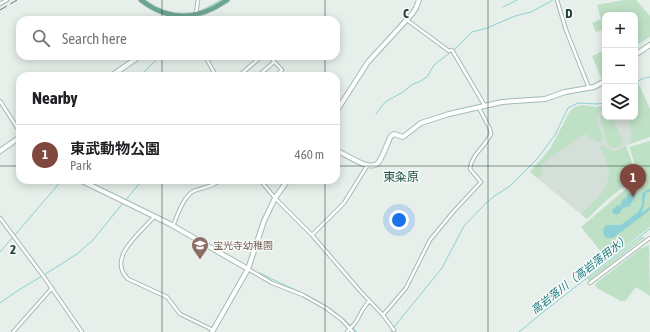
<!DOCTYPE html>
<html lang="en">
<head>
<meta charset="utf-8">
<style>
  :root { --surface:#fff; --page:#f6f6f6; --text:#202124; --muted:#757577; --line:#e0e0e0; --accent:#80473e }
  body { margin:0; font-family:"Asap Condensed","Noto Sans JP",sans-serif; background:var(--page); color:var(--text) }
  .controls { position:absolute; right:12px; top:12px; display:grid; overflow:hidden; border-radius:8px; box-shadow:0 2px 10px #0003 }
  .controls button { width:36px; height:36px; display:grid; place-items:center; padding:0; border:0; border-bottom:1px solid var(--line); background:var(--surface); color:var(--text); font:20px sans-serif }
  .you { position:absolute; left:399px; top:220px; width:14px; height:14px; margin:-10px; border:3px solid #fff; border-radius:50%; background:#1a73e8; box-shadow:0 0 0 6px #1a73e833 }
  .badge { display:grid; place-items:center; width:26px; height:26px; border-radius:50%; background:var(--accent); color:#fff; font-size:13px; font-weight:700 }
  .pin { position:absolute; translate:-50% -33px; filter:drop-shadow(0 1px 2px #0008) }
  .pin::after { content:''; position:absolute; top:21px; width:14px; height:12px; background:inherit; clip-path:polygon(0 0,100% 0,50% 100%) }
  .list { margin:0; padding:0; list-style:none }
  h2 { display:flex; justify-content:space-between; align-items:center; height:52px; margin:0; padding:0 16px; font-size:17px }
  h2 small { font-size:13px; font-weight:400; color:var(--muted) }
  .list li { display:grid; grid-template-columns:26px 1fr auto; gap:12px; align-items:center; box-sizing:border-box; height:60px; padding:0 16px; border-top:1px solid var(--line) }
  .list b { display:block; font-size:15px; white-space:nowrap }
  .list p { margin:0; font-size:13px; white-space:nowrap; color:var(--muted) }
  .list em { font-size:13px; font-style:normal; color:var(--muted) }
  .icon { flex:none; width:22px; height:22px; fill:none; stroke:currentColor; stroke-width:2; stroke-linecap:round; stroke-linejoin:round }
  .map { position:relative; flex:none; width:650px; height:332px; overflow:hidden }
  .search { position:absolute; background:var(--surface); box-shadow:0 2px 10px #0003; left:16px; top:16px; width:324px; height:44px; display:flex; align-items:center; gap:10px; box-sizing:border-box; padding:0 14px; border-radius:12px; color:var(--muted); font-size:15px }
  .panel { position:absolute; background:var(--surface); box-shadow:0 2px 10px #0003; left:16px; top:72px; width:324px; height:112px; border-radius:12px }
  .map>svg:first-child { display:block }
  .built { fill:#d4dfd9 }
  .green { fill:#bee0c5 }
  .water { fill:#8dd0d5 }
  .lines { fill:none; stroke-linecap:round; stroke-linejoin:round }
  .stream { stroke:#8dd0d5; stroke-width:1 }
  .street-casing { stroke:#a8b8b1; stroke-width:4.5 }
  .secondary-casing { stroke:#a3bbb1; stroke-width:6 }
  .primary-casing { stroke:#c2cac7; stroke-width:6 }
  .street { stroke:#fff; stroke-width:2.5 }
  .secondary { stroke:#fff; stroke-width:4 }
  .primary { stroke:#69a591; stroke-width:4.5 }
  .rail { stroke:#5e7d72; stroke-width:1; stroke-dasharray:8 4; stroke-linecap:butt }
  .grid { fill:none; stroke:#244237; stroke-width:1; stroke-opacity:0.55 }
  .labels { text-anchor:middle; stroke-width:3; stroke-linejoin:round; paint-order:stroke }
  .education-label { font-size:10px; fill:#785e54; stroke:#f7fbf8; text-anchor:start }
  .water-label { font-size:11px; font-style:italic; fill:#1b7881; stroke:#f7fbf8 }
  .quarter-label { font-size:12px; fill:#1e5543; stroke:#f7fbf8 }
  .grid-label { font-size:13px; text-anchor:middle; font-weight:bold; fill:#244237; stroke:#f7fbf8; stroke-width:3; stroke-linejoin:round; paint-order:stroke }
</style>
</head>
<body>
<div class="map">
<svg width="650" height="332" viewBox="0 0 650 332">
  <rect width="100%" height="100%" fill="#e6efea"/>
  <path class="built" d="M638,83L650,109V137L639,140L626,146L638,179L625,185L604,202L587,219L530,172L550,149L561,130L568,114L573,108L578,106L597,107L605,105V117H635V85Z"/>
  <path class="green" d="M624,0H636L650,16V37L635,46V15H605V29L596,32L592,23L601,19L597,5Z
    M605,50V80L603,82L592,56Z
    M638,83L650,109V137L630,144L632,133L627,117H635V85Z
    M583,105L597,107L605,105V109L599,111L596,116L603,139L600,142H597L585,134L582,135L542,164V175L537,178L530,172L550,149L570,111L578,106Z
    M605,113V117H611L622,138V144L616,148H612L607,144L600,117L602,114Z
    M650,141V227L608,260L581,227L627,188L641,181L629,147Z
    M602,145C614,152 613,153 626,146L638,179C618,188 603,203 587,219L581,214C605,192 619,179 600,147Z
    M643,236L644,238L589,281L587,279Z
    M649,245L650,296L636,287L625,301H621L597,288L595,284L640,249Z"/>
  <path class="water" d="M650,189V192H647C643,198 646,205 641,213L650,207V210L613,238H607L604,236L603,230L606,225H621L638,212L642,205V194L646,190Z
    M634,191L636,193C635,199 632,201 630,206L623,208L618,215L613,214L612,210L618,205L620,206L623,199L626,198L628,194Z"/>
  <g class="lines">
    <path class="stream" d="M503,7L517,0
      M202,10L221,0
      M454,50L472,32L487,28L515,16L531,12L553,0
      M143,76C145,67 155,64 159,56
      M635,82L645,78L650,77
      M376,114L385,102L403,92L413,84L419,82L427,77L434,65L451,52
      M125,201L142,180
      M15,235L62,180
      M0,252L13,237
      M260,273C292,290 323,298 350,325
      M44,275L77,254L93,240L123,203
      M0,303L17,291L42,276
      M394,327L442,268L464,226L485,204L493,197L510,186L537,159L555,135L568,108L578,103L596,104L605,103
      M353,328L357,332
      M391,332L392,331
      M519,332L547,309L650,229"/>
    <g class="street-casing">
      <path id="street" d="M557,0L566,30L589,88
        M0,4L7,0
        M195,20L198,0
        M407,20L449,51L452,50L485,106
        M205,56L216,76
        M269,56L282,70L276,76
        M240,75L262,56
        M258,76L274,62
        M0,101L20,132
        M260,180L275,198L312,235L361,292L383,315L394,330
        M154,217C141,232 106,258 128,279L167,297L180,314L213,330
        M0,218L44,277L82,332
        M173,226C177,216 184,195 194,191C204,187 213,187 220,180
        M312,235L344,203L367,166
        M248,269L272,283L303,295L326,308L342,320L353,332
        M590,283L647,240L650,238
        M383,315L406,288L430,240L454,211L481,182L470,169C471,155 485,147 491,134L490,129L479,108
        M13,332L52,288
        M347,332L356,322L363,309L369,301"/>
    </g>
    <g class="secondary-casing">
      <path id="secondary" d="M635,55L650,45
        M111,76L140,56
        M336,112L368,62L412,14L416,8L419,0
        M0,151L20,137
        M336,151C346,153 367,171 377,164C382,160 387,143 391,136L394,134L403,137L421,123L449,114L502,102L545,99L565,92L594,87L605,81
        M80,180L170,224L248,269
        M212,332L248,269L264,221L275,198L288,180"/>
    </g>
    <g class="primary-casing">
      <path id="primary" d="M141,0C169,22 199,20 227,0"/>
    </g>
    <use href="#street" class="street"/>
    <use href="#secondary" class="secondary"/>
    <use href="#primary" class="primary"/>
    <path class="rail" d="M0,10L17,0"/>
  </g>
  <path class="grid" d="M162,0V20M325,0V20M488,0V332M162,56V76M325,56V76M0,166H20M336,166H650M162,180V332M325,180V332"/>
  <defs>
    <g id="school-pin" transform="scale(0.9)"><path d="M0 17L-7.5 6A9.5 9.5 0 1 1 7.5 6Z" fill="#8d6e63" stroke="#f7fbf8"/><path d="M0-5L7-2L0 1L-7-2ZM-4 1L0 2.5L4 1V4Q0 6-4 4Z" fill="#fff"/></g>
  </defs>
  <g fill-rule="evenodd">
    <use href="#school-pin" x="200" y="245"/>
  </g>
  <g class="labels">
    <g class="education-label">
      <text x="213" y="249">宝光寺幼稚園</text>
    </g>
    <g class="water-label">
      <text transform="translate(580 274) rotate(-38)" y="4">高岩落川（高岩落用水）</text>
    </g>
    <g class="quarter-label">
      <text x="401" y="181">東粂原</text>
    </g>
  </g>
  <g class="grid-label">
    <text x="406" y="18">C</text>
    <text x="569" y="18">D</text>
    <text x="13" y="254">2</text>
  </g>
</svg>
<div class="controls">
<button>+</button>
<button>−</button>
<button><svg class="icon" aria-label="layers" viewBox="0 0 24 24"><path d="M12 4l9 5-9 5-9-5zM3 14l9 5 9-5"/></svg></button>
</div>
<div class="you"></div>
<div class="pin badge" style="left:633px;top:197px">1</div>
<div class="search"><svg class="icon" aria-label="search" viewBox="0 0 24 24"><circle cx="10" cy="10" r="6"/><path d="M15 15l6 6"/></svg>Search here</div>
<section class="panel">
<h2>Nearby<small></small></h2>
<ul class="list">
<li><span class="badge">1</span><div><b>東武動物公園</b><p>Park</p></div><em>460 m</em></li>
</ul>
</section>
</div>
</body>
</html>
